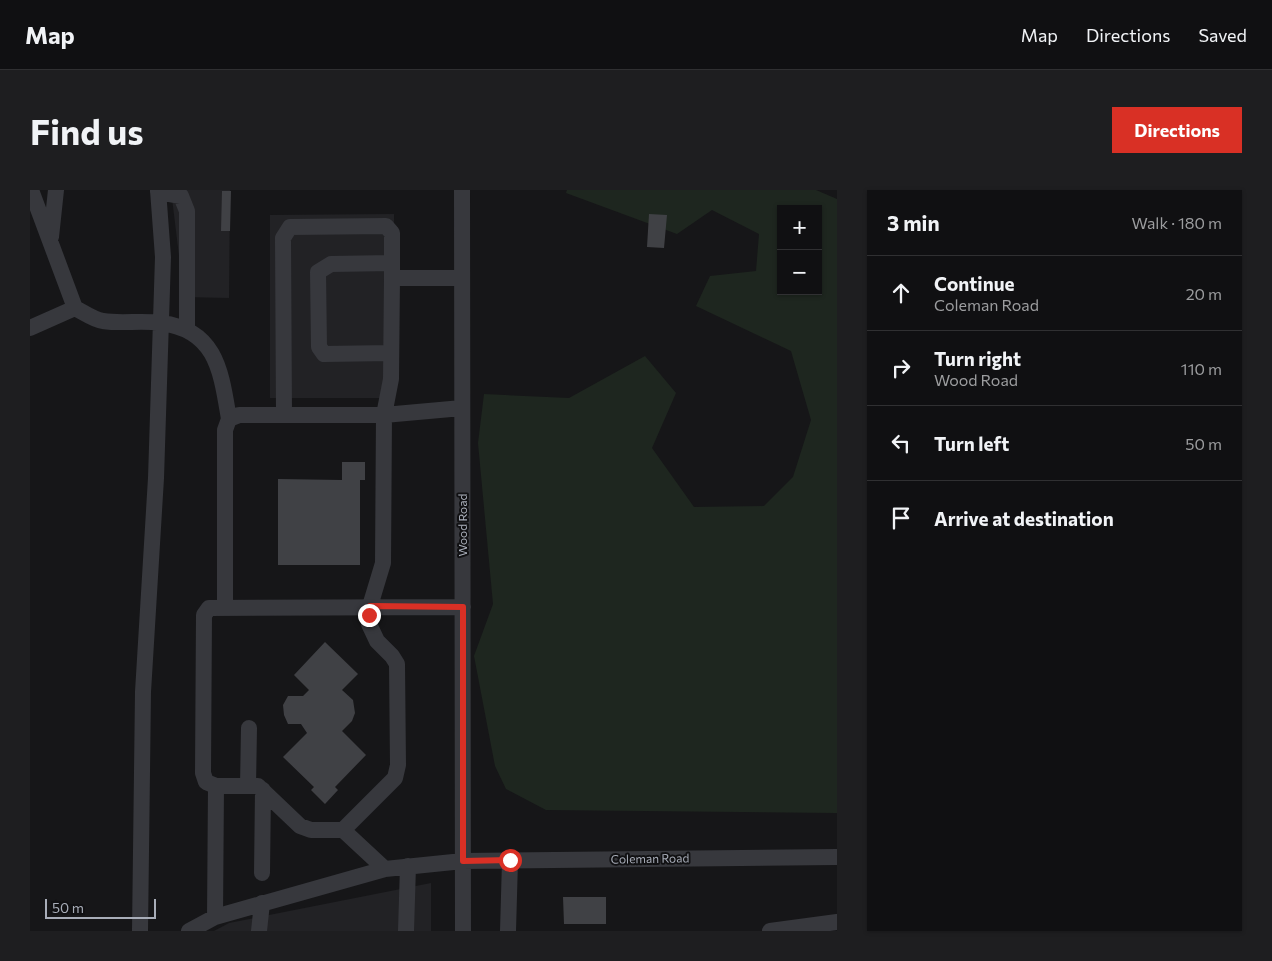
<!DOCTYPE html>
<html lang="en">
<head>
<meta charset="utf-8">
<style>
  :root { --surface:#101012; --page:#1e1e20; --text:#f1f3f6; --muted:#9c9d9f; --line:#303032; --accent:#d93025 }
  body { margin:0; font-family:Commissioner,sans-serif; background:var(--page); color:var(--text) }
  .controls { position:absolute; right:15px; top:15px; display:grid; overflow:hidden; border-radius:0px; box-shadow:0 1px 4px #0004 }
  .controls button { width:45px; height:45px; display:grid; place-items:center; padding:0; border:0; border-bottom:1px solid var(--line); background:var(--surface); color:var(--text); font:25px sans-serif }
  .scale { position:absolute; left:15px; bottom:12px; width:111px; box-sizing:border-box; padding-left:5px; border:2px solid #a8adb8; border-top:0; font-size:14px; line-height:18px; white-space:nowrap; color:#a8adb8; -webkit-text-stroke:4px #111113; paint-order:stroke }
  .stop { position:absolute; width:15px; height:15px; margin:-11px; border:4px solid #d93025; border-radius:50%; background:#fff }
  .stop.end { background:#d93025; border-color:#fff; box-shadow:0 1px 5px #0008 }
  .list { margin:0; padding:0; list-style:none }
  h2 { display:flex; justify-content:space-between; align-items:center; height:65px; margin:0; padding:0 20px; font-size:21px }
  h2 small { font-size:16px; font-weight:400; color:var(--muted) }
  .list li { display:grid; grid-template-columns:32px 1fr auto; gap:15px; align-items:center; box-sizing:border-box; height:75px; padding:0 20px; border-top:1px solid var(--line) }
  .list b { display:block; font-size:19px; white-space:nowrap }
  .list p { margin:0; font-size:16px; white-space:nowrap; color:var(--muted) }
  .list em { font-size:16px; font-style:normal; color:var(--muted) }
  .icon { flex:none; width:28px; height:28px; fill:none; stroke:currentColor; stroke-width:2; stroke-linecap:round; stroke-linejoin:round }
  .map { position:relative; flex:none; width:807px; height:741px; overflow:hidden; border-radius:0px }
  header { display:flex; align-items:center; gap:30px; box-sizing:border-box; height:70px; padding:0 25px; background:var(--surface); border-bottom:1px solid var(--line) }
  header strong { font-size:24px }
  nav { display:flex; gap:28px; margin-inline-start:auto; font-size:18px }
  .intro { display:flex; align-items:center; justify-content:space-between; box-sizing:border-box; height:120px; padding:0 30px }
  h1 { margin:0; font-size:35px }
  .button { padding:12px 22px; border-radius:0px; background:var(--accent); color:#fff; font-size:18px; font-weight:700 }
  main { display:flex; gap:30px; padding:0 30px }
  aside { flex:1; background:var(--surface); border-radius:0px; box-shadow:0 1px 4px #0004 }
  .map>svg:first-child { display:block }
  .built { fill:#222225 }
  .green { fill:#1e261f; fill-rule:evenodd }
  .building { fill:#404145 }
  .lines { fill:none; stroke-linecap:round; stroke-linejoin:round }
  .minor { stroke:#37383d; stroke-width:16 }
  .route { stroke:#d93025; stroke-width:6 }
  .labels { text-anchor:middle; stroke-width:4; stroke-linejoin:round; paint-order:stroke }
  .street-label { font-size:12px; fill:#a8adb8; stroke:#111113 }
</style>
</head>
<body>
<header>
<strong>Map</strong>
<nav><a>Map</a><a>Directions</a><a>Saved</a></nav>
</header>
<div class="intro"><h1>Find us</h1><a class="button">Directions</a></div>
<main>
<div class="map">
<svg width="807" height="741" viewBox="0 0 807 741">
  <rect width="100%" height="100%" fill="#161618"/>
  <path class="built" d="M141,0H200L199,108L154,107Z
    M364,24L365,208H240V25Z
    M401,693V741H184L199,733Z"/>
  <path class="green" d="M537,0H786L807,9V623L516,620L476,599L465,576L444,466L463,414L448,253L454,204L539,208L615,166L646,203L622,258L664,317L734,316L763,287L781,230L761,161L666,116L680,86L726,81L729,44L682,20L647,44L536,3ZM751,19H788V101H751Z"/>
  <path class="building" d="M192,1H201L200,41H191Z
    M619,24L637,25L634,58L617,57Z
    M312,272H335V290H330V375H248V289L312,290Z
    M295,452L328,484L312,500L323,510L325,523L322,531L312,541L336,565L305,597L308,600L295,614L281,600L284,597L253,567L277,543L271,534H258L254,525L253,515L258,506H273L279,500L264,485Z
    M533,707H576V734H534Z"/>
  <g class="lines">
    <path class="minor" d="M1,0L45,118C53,122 64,130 73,131C92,134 112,130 131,133C187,140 191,182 199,229
      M432,0L433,741
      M128,2L151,6L157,21V139
      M21,47L26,0
      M0,138L45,118
      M361,163L294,164L289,157L288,82L301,74L362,73
      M254,225L253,48L260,37L356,36L362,43V88
      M195,416V240L199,229L209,225H354L432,218
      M186,596H228L270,636L281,640H313
      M218,596L219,538
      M355,679L313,640L365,588L368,575L367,474L362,466L347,451L339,434L340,416L353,373L354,225L361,189L362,88H432
      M232,683L233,600
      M185,727L186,596L176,592L173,583L174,425L179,418L433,417
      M110,741L113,502L126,288L133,67L128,0
      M159,741L185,727L355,679L433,671L807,667
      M229,741L232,713
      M376,741L378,676
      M478,741L480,671
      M740,741L807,732"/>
  </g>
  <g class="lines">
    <path class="route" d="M339,425L340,416L433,417V671L480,670"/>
  </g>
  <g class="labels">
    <g class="street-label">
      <text transform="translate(433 335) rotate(-90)" y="4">Wood Road</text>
      <text transform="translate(620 669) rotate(-1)" y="4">Coleman Road</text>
    </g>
  </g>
</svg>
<div class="controls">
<button>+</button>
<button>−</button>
</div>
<div class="scale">50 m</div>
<div class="stop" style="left:480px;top:670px"></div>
<div class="stop end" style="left:339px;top:425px"></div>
</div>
<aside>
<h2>3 min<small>Walk · 180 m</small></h2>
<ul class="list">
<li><svg class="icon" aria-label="ahead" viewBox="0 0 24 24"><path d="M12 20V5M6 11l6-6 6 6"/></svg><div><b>Continue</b><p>Coleman Road</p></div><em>20 m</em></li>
<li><svg class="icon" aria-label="right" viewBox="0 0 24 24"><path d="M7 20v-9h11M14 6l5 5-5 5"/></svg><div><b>Turn right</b><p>Wood Road</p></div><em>110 m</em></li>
<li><svg class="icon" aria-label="left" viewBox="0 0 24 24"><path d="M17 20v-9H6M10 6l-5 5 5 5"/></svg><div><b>Turn left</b></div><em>50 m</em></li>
<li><svg class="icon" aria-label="arrive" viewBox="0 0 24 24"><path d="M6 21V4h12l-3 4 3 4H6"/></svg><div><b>Arrive at destination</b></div></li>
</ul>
</aside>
</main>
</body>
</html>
